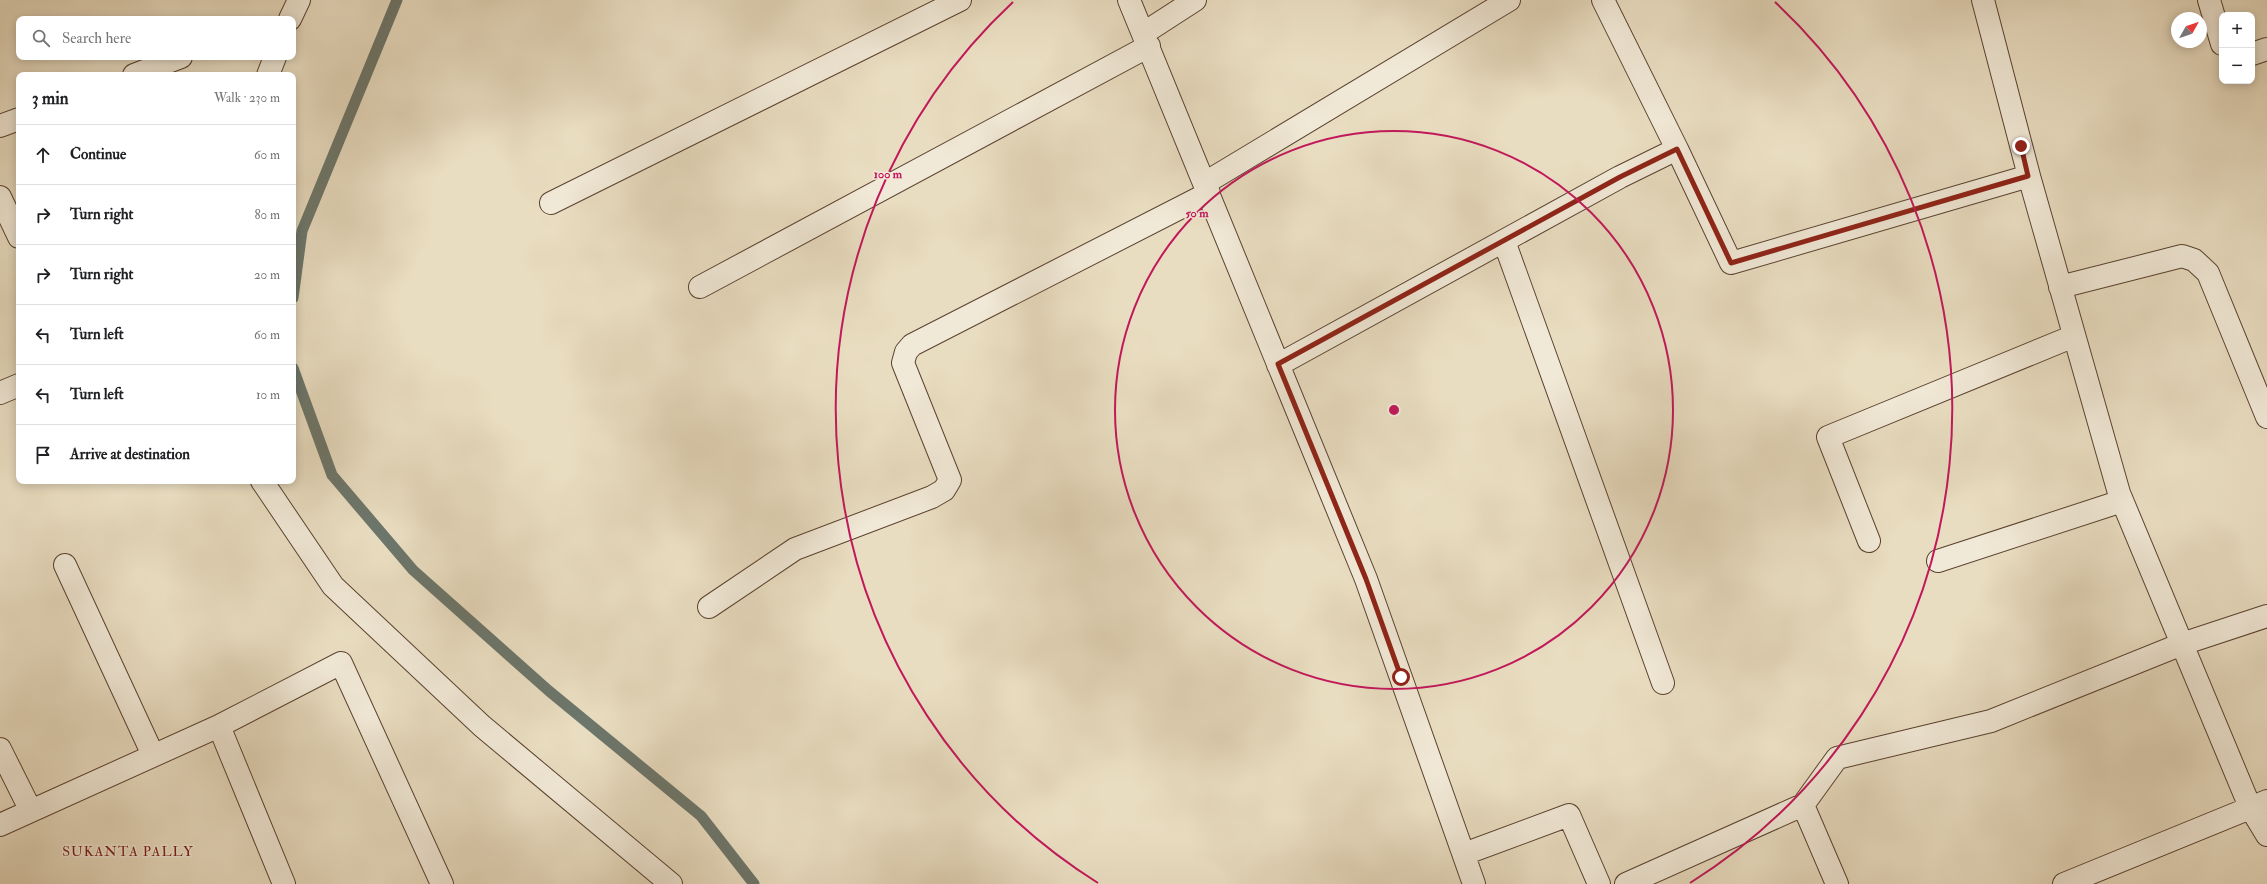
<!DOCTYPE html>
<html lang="en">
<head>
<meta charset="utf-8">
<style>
  :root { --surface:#fff; --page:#f2f2f2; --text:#202124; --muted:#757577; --line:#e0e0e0 }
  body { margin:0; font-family:"IM FELL Double Pica",serif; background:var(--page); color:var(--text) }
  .controls { position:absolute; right:12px; top:12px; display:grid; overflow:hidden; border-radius:8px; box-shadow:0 2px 10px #0003 }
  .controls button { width:36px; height:36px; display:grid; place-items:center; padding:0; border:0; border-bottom:1px solid var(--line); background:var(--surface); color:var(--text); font:20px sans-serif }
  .compass { position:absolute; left:2171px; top:12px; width:36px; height:36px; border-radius:50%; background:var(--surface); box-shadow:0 2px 10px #0003; rotate:50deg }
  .stop { position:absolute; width:12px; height:12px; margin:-9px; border:3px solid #8f2418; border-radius:50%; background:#fff }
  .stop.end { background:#8f2418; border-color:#fff; box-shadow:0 1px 4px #0008 }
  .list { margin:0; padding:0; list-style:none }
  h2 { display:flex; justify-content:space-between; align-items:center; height:52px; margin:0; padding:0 16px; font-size:17px }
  h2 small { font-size:13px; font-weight:400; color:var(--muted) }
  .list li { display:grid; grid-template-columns:26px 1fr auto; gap:12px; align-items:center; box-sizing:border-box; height:60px; padding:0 16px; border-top:1px solid var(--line) }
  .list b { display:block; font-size:15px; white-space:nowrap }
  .list em { font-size:13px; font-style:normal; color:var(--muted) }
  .icon { flex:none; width:22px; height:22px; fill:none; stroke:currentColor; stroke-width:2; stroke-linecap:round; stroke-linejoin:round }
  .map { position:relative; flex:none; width:2267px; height:884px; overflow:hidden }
  .search { position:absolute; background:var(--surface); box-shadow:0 2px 10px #0003; left:16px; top:16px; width:280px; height:44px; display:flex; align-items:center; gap:10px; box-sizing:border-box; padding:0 14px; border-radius:8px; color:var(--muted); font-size:15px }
  .panel { position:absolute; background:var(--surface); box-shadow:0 2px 10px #0003; left:16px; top:72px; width:280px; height:412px; border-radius:8px }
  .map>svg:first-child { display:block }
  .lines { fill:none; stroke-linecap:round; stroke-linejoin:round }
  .stream { stroke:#6c766b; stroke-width:11 }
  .street-casing { stroke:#5a4230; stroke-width:24 }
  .street { stroke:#f1e9d7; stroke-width:22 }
  .route { stroke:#8f2418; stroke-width:5 }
  .ring { fill:none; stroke:#c2185b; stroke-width:2 }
  .labels { text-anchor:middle; stroke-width:3; stroke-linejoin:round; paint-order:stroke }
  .neighbourhood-label { font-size:14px; letter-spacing:1px; fill:#7a1f14; stroke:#f1e9d7 }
  .centre { fill:#c2185b; stroke:#f1e9d7; stroke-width:2 }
  .ring-label { font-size:12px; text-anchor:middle; font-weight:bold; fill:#c2185b; stroke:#f1e9d7; stroke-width:3; stroke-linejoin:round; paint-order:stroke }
</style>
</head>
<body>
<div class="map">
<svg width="2267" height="884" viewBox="0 0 2267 884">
  <rect width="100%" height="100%" fill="#e9ddc1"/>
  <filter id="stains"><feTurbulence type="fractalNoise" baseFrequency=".005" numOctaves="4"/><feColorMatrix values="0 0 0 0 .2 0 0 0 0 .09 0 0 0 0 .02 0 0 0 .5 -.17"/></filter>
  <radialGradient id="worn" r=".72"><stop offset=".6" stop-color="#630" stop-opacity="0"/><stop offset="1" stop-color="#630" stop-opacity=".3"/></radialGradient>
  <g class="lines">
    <path class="stream" d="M293,298L302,231L397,0
      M293,368L332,475L413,570L549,691L701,816L754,884"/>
    <g class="street-casing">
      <path id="street" d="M1129,0L1366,579L1474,884
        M1603,0L1677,149
        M1983,0L2029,176L2119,493L2250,807L2267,835
        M2209,0L2222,44
        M290,19L299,0
        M1144,33L1195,0
        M2252,54L2267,49
        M134,75L181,57
        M268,75L275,57
        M0,126L19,119
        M1205,183L1509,0
        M0,197L19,237
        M551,203L960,0
        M1504,241L1663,683
        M700,287L1149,46
        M2060,287L2182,256L2194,260L2208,273L2267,417
        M1278,365L1620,177L1677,149L1731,263L2029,176
        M0,393L19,385
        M262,481L333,586L482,726L671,884
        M1869,541L1828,437L2074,336
        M1938,561L2122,501
        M65,565L153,755
        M709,607L795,549L932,497L944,490L950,480L903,363L906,352L912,345L1209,193
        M219,726L341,663L442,884
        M0,749L31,811
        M1803,805L1837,758L1991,721L2182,644L2267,616
        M0,825L219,726L284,884
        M1464,854L1569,815L1599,884
        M1626,884L1803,805L1837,884
        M2064,884L2267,801"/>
    </g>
    <use href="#street" class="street"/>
  </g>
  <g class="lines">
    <path class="route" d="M1401,677L1366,579L1278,364L1620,177L1677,149L1731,263L2028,176L2021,146"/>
  </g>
  <g class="ring">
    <circle cx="1394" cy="410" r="279"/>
    <path d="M1098 883A558 558 0 0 1 1013 2M1775 2A558 558 0 0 1 1690 883"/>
  </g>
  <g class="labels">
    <g class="neighbourhood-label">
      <text x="128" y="856">SUKANTA PALLY</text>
    </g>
  </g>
  <circle cx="1394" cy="410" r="6" class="centre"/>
  <g class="ring-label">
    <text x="888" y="178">100 m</text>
    <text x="1197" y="217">50 m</text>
  </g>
  <rect width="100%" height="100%" filter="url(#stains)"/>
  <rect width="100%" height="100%" fill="url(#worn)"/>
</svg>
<div class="controls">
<button>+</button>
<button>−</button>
</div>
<svg class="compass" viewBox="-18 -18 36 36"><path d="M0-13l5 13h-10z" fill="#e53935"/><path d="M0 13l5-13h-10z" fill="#757577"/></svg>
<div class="stop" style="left:1401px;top:677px"></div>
<div class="stop end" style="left:2021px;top:146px"></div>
<div class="search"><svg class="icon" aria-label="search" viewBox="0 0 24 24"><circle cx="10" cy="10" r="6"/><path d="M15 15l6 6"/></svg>Search here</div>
<section class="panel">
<h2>3 min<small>Walk · 230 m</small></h2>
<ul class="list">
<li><svg class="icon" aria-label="ahead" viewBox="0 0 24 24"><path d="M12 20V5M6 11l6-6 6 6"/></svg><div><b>Continue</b></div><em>60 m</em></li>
<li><svg class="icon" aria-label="right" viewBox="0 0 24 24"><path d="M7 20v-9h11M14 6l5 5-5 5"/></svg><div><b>Turn right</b></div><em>80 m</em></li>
<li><svg class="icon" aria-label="right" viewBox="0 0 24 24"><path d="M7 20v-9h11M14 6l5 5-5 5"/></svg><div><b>Turn right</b></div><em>20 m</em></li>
<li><svg class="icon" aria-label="left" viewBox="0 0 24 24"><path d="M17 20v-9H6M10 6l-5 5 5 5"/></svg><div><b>Turn left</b></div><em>60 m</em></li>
<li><svg class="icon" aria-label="left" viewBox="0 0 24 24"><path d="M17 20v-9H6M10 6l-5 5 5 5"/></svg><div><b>Turn left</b></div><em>10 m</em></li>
<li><svg class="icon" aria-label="arrive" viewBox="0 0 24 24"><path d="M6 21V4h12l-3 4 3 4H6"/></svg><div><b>Arrive at destination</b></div></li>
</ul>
</section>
</div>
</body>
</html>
